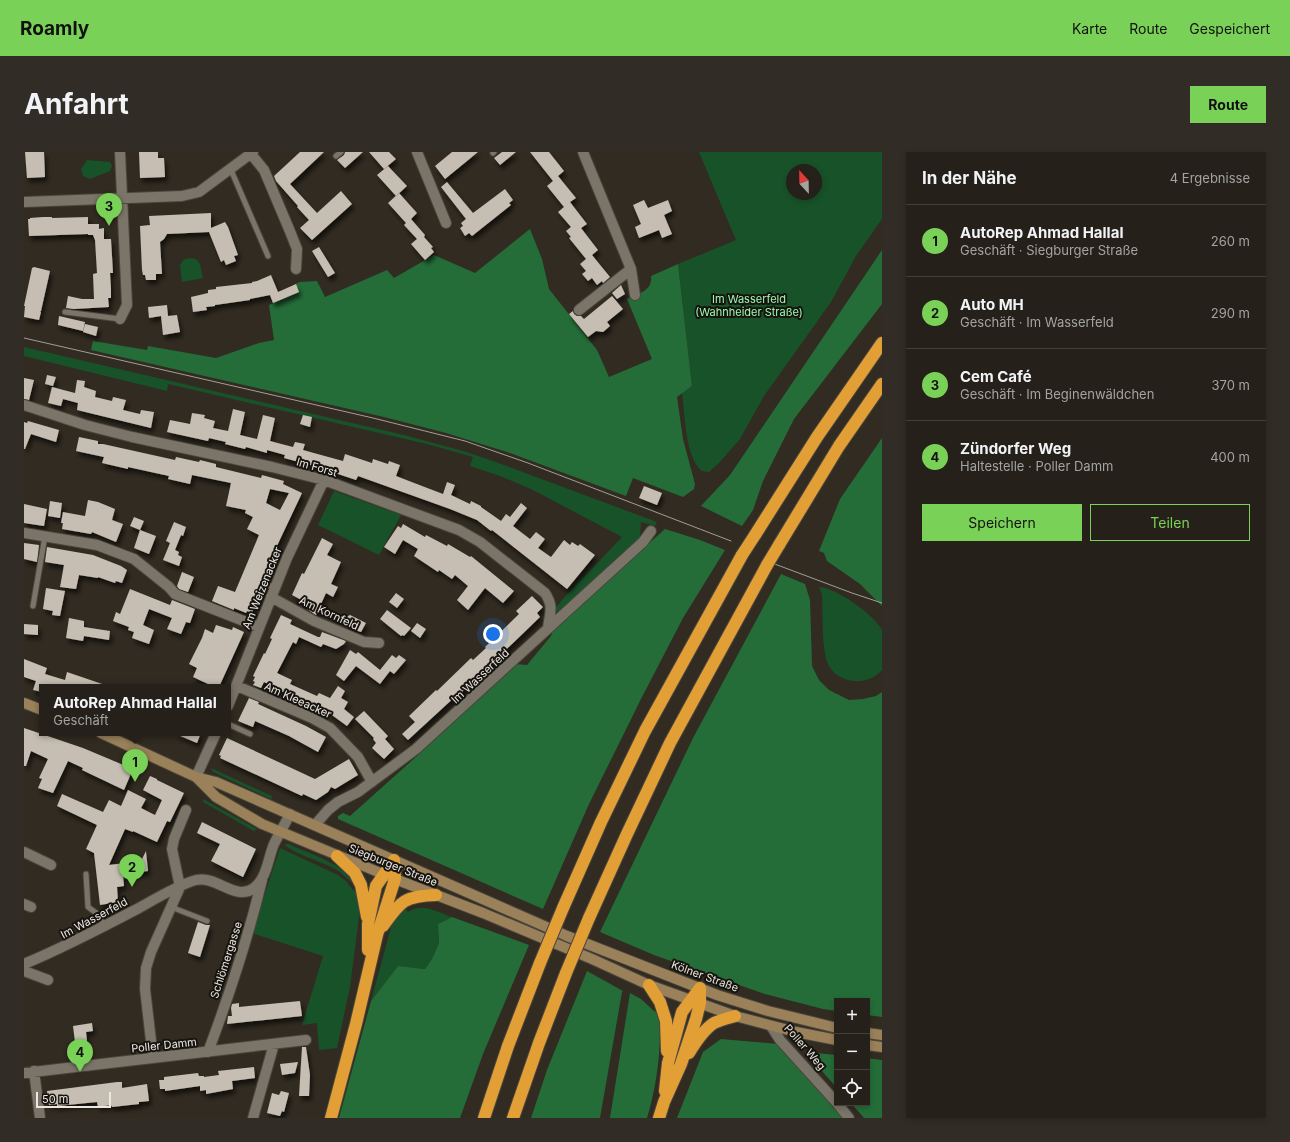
<!DOCTYPE html>
<html lang="de">
<head>
<meta charset="utf-8">
<style>
  :root { --surface:#252019; --page:#312d26; --text:#f1f3f6; --muted:#a3a3a2; --line:#423e38; --accent:#7ad157 }
  body { margin:0; font-family:Inter,sans-serif; background:var(--page); color:var(--text) }
  .controls { position:absolute; right:12px; bottom:12px; display:grid; overflow:hidden; border-radius:0px; box-shadow:0 2px 6px #0003 }
  .controls button { width:36px; height:36px; display:grid; place-items:center; padding:0; border:0; border-bottom:1px solid var(--line); background:var(--surface); color:var(--text); font:20px sans-serif }
  .compass { position:absolute; left:762px; top:12px; width:36px; height:36px; border-radius:50%; background:var(--surface); box-shadow:0 2px 6px #0003; rotate:338deg }
  .scale { position:absolute; left:12px; bottom:10px; width:75px; box-sizing:border-box; padding-left:4px; border:2px solid #eae6e0; border-top:0; font-size:11px; line-height:14px; white-space:nowrap; color:#eae6e0; -webkit-text-stroke:3px #171410; paint-order:stroke }
  .you { position:absolute; left:469px; top:482px; width:14px; height:14px; margin:-10px; border:3px solid #fff; border-radius:50%; background:#1a73e8; box-shadow:0 0 0 6px #1a73e833 }
  .badge { display:grid; place-items:center; width:26px; height:26px; border-radius:50%; background:var(--accent); color:#111; font-size:13px; font-weight:700 }
  .pin { position:absolute; translate:-50% -33px; filter:drop-shadow(0 1px 2px #0008) }
  .pin::after { content:''; position:absolute; top:21px; width:14px; height:12px; background:inherit; clip-path:polygon(0 0,100% 0,50% 100%) }
  .popup { position:absolute; left:15px; top:532px; width:192px; height:52px; box-sizing:border-box; display:grid; place-content:center; border-radius:0px; background:var(--surface); filter:drop-shadow(0 1px 3px #0005); font-size:13px; white-space:nowrap; color:var(--muted) }
  .popup b { font-size:15px; color:var(--text) }
  .popup::after { content:''; position:absolute; left:50%; top:100%; margin-left:-8px; border:8px solid transparent; border-top-color:var(--surface) }
  .list { margin:0; padding:0; list-style:none }
  h2 { display:flex; justify-content:space-between; align-items:center; height:52px; margin:0; padding:0 16px; font-size:17px }
  h2 small { font-size:13px; font-weight:400; color:var(--muted) }
  .list li { display:grid; grid-template-columns:26px 1fr auto; gap:12px; align-items:center; box-sizing:border-box; height:72px; padding:0 16px; border-top:1px solid var(--line) }
  .list b { display:block; font-size:15px; white-space:nowrap }
  .list p { margin:0; font-size:13px; white-space:nowrap; color:var(--muted) }
  .list em { font-size:13px; font-style:normal; color:var(--muted) }
  .actions { display:flex; gap:8px; padding:12px 16px }
  .actions a { flex:1; padding:9px 0; border:1px solid var(--accent); border-radius:0px; text-align:center; font-size:14px; color:var(--accent) }
  .actions .main { background:var(--accent); color:#111 }
  .icon { flex:none; width:22px; height:22px; fill:none; stroke:currentColor; stroke-width:2; stroke-linecap:round; stroke-linejoin:round }
  .map { position:relative; flex:none; width:858px; height:966px; overflow:hidden; border-radius:0px }
  header { display:flex; align-items:center; gap:24px; box-sizing:border-box; height:56px; padding:0 20px; background:var(--accent); color:#111 }
  header strong { font-size:19px }
  nav { display:flex; gap:22px; margin-inline-start:auto; font-size:14px }
  .intro { display:flex; align-items:center; justify-content:space-between; box-sizing:border-box; height:96px; padding:0 24px }
  h1 { margin:0; font-size:28px }
  .button { padding:10px 18px; border-radius:0px; background:var(--accent); color:#111; font-size:14px; font-weight:700 }
  main { display:flex; gap:24px; padding:0 24px }
  aside { flex:1; background:var(--surface); border-radius:0px; box-shadow:0 2px 6px #0003 }
  .map>svg:first-child { display:block }
  .green { fill:#185229; fill-rule:evenodd }
  .forest { fill:#246d38 }
  .building { fill:#c6beb2; fill-rule:evenodd; filter:url(#shadow) }
  .lines { fill:none; stroke-linecap:round; stroke-linejoin:round }
  .service-casing { stroke:#4b463d; stroke-width:7 }
  .minor-casing { stroke:#4b463d; stroke-width:12 }
  .secondary-casing { stroke:#4b463d; stroke-width:12 }
  .motorway-casing { stroke:#4b463d; stroke-width:14 }
  .service { stroke:#7b7468; stroke-width:5 }
  .minor { stroke:#7b7468; stroke-width:10 }
  .secondary { stroke:#9a8159; stroke-width:10 }
  .motorway { stroke:#e29f36; stroke-width:12 }
  .tram { stroke:#a39f97; stroke-width:1 }
  .motorway-bridge-casing { stroke:#4b463d; stroke-width:14; stroke-linecap:butt }
  .motorway-bridge { stroke:#e29f36; stroke-width:12 }
  .labels { text-anchor:middle; stroke-width:4; stroke-linejoin:round; paint-order:stroke }
  .park-label { font-size:11px; fill:#9bfbaf; stroke:#171410 }
  .street-label { font-size:11px; fill:#eae6e0; stroke:#171410 }
</style>
</head>
<body>
<header>
<strong>Roamly</strong>
<nav><a>Karte</a><a>Route</a><a>Gespeichert</a></nav>
</header>
<div class="intro"><h1>Anfahrt</h1><a class="button">Route</a></div>
<main>
<div class="map">
<svg width="858" height="966" viewBox="0 0 858 966">
  <defs>
    <filter id="shadow"><feDropShadow dx="2.5" dy="4.5" stdDeviation="2" flood-color="#0009"/></filter>
  </defs>
  <rect width="100%" height="100%" fill="#312b21"/>
  <path class="green" d="M675,0H858V67L832,104L807,150L740,244L716,287L695,311L685,320L678,319C661,306 661,262 658,241L668,234L654,112L712,88ZM768,18H792V42H768Z
    M63,8L86,10L88,14L86,19L66,27L59,24L57,17Z
    M165,106L172,107L176,112L179,126L158,130L156,113L159,108Z
    M0,195L380,283L439,299L469,309L633,370L631,374L617,370L616,387L535,461L531,457L537,449L598,385L507,337L476,324L446,314L449,305L403,292L144,232L143,239L0,204Z
    M310,339L377,363L355,403L294,373Z
    M795,435C813,436 850,463 858,478V518C851,526 841,530 830,529C820,528 810,523 805,514C797,499 799,461 798,443Z
    M187,616L248,644L247,647L189,620Z
    M179,647L233,677L230,679L179,650Z
    M260,692H265C283,701 324,713 330,732C323,727 318,721 311,717C299,710 267,701 260,692Z
    M256,696L314,723L322,729L329,738L334,739L336,758L326,835L313,896L295,898L293,871L278,873L299,804L228,781Z
    M380,755L384,760C398,750 413,760 428,765L414,772L415,791L408,807L401,817L374,814L347,849L367,775L372,763Z"/>
  <path class="forest" d="M506,77L518,107L525,137L573,198L585,225L628,207L603,147C614,142 629,139 627,124L654,112L668,234L653,245L659,287L671,332L670,337L659,345L609,326L602,344L483,300L422,281L360,265L67,198L69,189L123,198L124,194L192,206L235,191L250,188L245,153L275,140L271,132L276,130L293,129L301,145L363,118L370,126L410,103L451,121Z
    M858,98V152L770,267L739,329L729,358L718,374L677,354L706,323Z
    M858,286V454L836,432L803,409L800,401L795,399L816,347Z
    M641,377L676,388L701,398L659,466L617,547L565,652L519,757L314,667V664L319,661L326,664L393,604L491,512L503,513L527,484L530,476Z
    M757,422L781,432L786,448L788,514L795,528L805,538L825,548L839,547L852,544L858,540V865L843,863V849H813V859L799,857L741,842L630,803L576,780L669,586Z
    M428,765L505,793L459,902L436,966H315L347,849L374,814L401,817L408,807L415,791L414,772Z
    M563,819L599,839L598,840L576,966H507L523,918Z
    M606,841L617,847L630,859L635,861C638,895 633,933 623,966H586Z
    M697,887L754,892L819,966H653L679,900Z
    M781,900L813,903V936Z
    M843,906L858,908V966H840L827,951H843Z"/>
  <path class="building" d="M1,0H20L21,25L3,26Z
    M115,0H134V6H140L141,25L116,26Z
    M276,0H300L266,32L293,61L317,39L328,52L288,88L276,76L285,68L273,55L274,54L252,29L250,24Z
    M321,0H339L321,16L313,8L320,3Z
    M345,0H365L372,7L360,17Z
    M428,0H454L421,27L411,14Z
    M478,0H492L476,13L470,6Z
    M506,0H525L540,19L534,24L552,46L546,50L563,72L557,76L574,98L568,103L586,125L579,131L578,129L573,133L568,126L564,129L558,122L562,119L556,112L562,107L545,86L547,85L542,79L547,75L534,60L540,55L523,34L529,29Z
    M364,14L383,34L372,44L353,23Z
    M423,30L449,61L481,37L489,48L485,51L487,53L448,84L445,81L441,84L436,76L439,74L437,71L442,67L417,35Z
    M375,41L393,61L387,67L401,83L400,85L409,95L407,96L410,100L401,108L387,92L393,87L380,73L382,71L364,51Z
    M620,48L624,56L644,48L648,59L640,63L648,82L638,86L635,78L615,86L611,75L617,72L609,53Z
    M187,61V76L201,70L204,75L214,103L210,104L212,109L202,113L200,108L197,110L185,80L143,82L140,87L136,90L138,122H132V128H122L121,123H119L118,118L116,74L126,73L125,64Z
    M19,65H28V66L64,65V72H75V77L80,76V87H87L89,121H86L87,137V146H84L85,155L50,157L42,156L44,144L58,147H70L69,122L73,121L71,88L69,83H64V82L5,84L4,67H6V66Z
    M295,95L311,121L304,125L288,99Z
    M10,115L26,119L17,159H16L17,160L15,168L0,165L1,154H0L8,116Z
    M247,123L254,140L272,132L275,140L249,151L246,143L226,147V148L191,153V154L182,155L183,158L169,160L167,145L184,141V138L192,137V135L228,131V130L233,129Z
    M597,133L601,142L593,147L588,141Z
    M588,144L599,157L583,170L586,174L579,180L572,179L564,185L545,162L549,159L550,162L553,164H557L560,167Z
    M143,153L144,164L153,163L156,180L139,183L137,164L125,166L124,155Z
    M35,164L61,170L59,179L34,173Z
    M61,172L74,175L72,184L59,180Z
    M23,223L32,225L29,234L21,232Z
    M0,226L10,228L5,248L0,247Z
    M53,228L61,229L60,235L72,239L71,245L88,249L89,245L102,248L99,258L116,262L117,258L130,260L127,276L53,258L54,251L39,247L37,254L24,251L28,235L51,241Z
    M209,257L221,260L216,283L233,287L239,263L251,266L246,289L269,295L271,290L281,292L279,298L319,309L321,302L348,311L349,307L364,312L365,309L376,313L372,324L419,342L423,330L431,333L427,343L446,352L447,349L457,354V355L477,369L482,362L486,365L497,351L503,356L489,374L506,387L512,380L521,387L514,396L527,405L540,388L546,393L548,390L554,394L556,392L571,403L543,437L468,378L467,379L453,368L426,357L334,324L332,328L290,314L260,306L261,303L243,298V301L222,295L221,297L201,292L202,290L185,286L184,289L143,280L146,268L166,272L168,261L181,263L180,266L191,269L189,276L204,279Z
    M279,263L288,265L286,275L276,272Z
    M4,269L35,278L32,290L7,282L1,297H0V270L3,271Z
    M55,285L74,289V292H79L151,308L152,305L175,310L176,308L192,312V315L237,326L238,323L260,329L259,332L278,341L251,398L244,417L240,427L236,430L237,434L228,461L223,459L222,461L210,456V458L188,449L194,434L211,440L235,383L223,377L229,365L221,361L222,358L202,354L207,331L168,323L166,332L144,327L145,324L104,315V317L78,311L80,305L52,299ZM246,337L265,341L256,358L242,351Z
    M620,334L638,341L633,353L615,346Z
    M64,348L74,350L91,357L88,368L99,372L92,390L68,380L67,382L38,377L39,371H37L39,360L61,364Z
    M26,349L38,351L36,366L24,364Z
    M0,352L23,357L20,374L0,371Z
    M110,365L120,369L116,378L106,374Z
    M150,370L162,375L159,384L157,383L151,398L155,400L154,403L158,405L155,414L139,408L146,391L142,389Z
    M379,372L401,385L402,383L423,394L424,392L446,405L447,404L490,439L479,451L461,436L444,458L433,448L444,434L431,423L428,427L415,418L414,420L390,404L394,397L379,388L371,402L360,395L374,374L377,376Z
    M116,378L132,384L125,402L110,396Z
    M298,386L309,392L303,403L317,410L307,432L314,435L309,445L302,441L292,463L283,457L285,452L268,443L278,421L280,422Z
    M0,391L15,393L13,410L0,407Z
    M23,395L69,403L97,414L103,418L98,431L92,429L91,431L74,425V426L55,423L52,437L36,435L40,413L21,410Z
    M158,420L170,425L164,440L155,437L153,434Z
    M22,436L41,439L36,464L28,463L29,459L19,457Z
    M106,437L146,453L148,448L171,457L166,471L162,470L157,482L143,477L148,466L125,457L119,473L130,478L125,492L108,486L110,480L104,478L105,475L89,469L92,460L96,462Z
    M372,441L380,447L373,456L365,450Z
    M508,444L519,455L513,461L516,465L435,543L434,542L384,588L378,582L391,570L385,564L412,538L413,539L447,506L449,508L462,496L461,495L495,462L492,459Z
    M363,458L387,476L380,484L379,483L377,484L356,467Z
    M257,463L268,468L266,472L294,485H296L298,480L322,489L320,492L312,497L299,492L297,495L275,485L272,492L269,490L253,521L268,528L266,532L293,544L291,547L295,541L306,546L314,534L321,539L317,546L324,550L320,557L330,565L323,574L290,550L287,555L271,548L272,547L240,530L237,536L229,533L231,530L229,529L231,525L229,524L240,501L241,502L248,487L246,486Z
    M326,463L342,471L337,480L319,474L321,468L320,466Z
    M45,466L60,469V475L86,479L85,488L60,484L59,489L42,486Z
    M393,471L402,477L396,486L387,479Z
    M0,472L14,473V483L0,482Z
    M192,473L208,478L209,475L220,480L195,535H182L184,532L169,525L173,516L165,512L178,486L181,477L189,481Z
    M326,498L332,502L334,500L356,518L368,503L372,506L375,503L382,508L370,522L366,519L356,532L332,514L320,529L312,523Z
    M0,507L23,516L21,522L41,528L43,520L84,534V535H18V540L9,538L12,529L0,525Z
    M225,546L235,550L234,552L282,574L302,585L294,600L265,584L231,569L229,575L214,569Z
    M340,559L364,584L361,587L370,597L360,607L348,596L352,591L349,587L350,586L331,567Z
    M0,576L59,596L109,617L100,638L58,618L59,616L44,609L29,641L14,636L18,627L15,626L24,607L7,599L2,614H0Z
    M149,581H177L173,591Z
    M203,586L291,627L325,607L334,623L311,637L307,635L304,640L292,648L279,642L278,644L196,606L197,604L195,603Z
    M126,624L133,627V628L160,641L146,670L143,669L133,690L109,679V680L101,677L85,713L117,709L122,699L124,719L99,722L100,734L93,735L94,750L76,753L70,701L62,697L73,673L33,654L38,642L79,660L85,648L97,654L104,638L122,647L117,656L131,663L138,648L119,638Z
    M178,670L232,697L219,725L187,709L196,692L173,681Z
    M174,770L182,773H186L176,805L164,801Z
    M276,849L278,864L203,872L204,864H208L207,856L208,852L215,851V855Z
    M68,871L69,879L62,880L63,889L51,890L49,874Z
    M278,895H282L286,923L285,944H275Z
    M274,910L271,921L258,923L256,912Z
    M230,915L231,926L208,929L209,937L182,942V938L176,939V934L141,939V937H136L135,928H140V925L174,921L175,924H180V925L195,923L194,919Z
    M93,930H98V936L123,932L125,949L115,950V952L88,955L87,953L74,955L73,950L33,954V952L25,953L23,939Z
    M257,939L265,941L260,960L258,959L256,964L243,961L248,941L255,943Z"/>
  <g class="lines">
    <g class="service-casing">
      <path id="service" d="M469,1L470,0
        M312,4L317,0
        M207,18L244,104
        M41,160L96,167
        M240,431L251,436
        M9,454L21,384
        M204,572L226,582
        M62,722L64,755L75,763L80,774
        M147,755L183,769"/>
    </g>
    <g class="minor-casing">
      <path id="minor" d="M393,0L422,71
        M559,0L607,117L611,143
        M227,2L240,18L265,77L273,97L272,117
        M0,50L158,44L175,40L229,0
        M555,158L607,117
        M96,167L103,153L96,0
        M0,253L61,273L108,285L248,315L300,328L435,378L456,390L521,441C530,455 526,460 524,476
        M0,381L73,393L110,407L145,435L151,442L235,475
        M247,445L290,469L340,490L355,491
        M213,534L288,566L306,576L334,605L348,630
        M204,554L263,406L300,328
        M172,625L192,581
        M291,673L304,658L314,650L334,640L392,597L619,390L627,379
        M0,700L27,713
        M0,752L7,755
        M0,812C39,796 77,776 115,756C131,747 156,732 172,728C192,723 212,750 230,736C243,726 244,706 250,692C255,682 261,672 266,662
        M0,819L24,828
        M747,874L756,888L813,951
        M184,900C205,844 224,786 238,728
        M129,906L121,837L122,816L127,800L156,735L148,697L150,687L162,658
        M10,919L16,966
        M0,921L282,888
        M813,951L825,966
        M229,966L250,892"/>
    </g>
    <g class="secondary-casing">
      <path id="secondary" d="M0,551L18,558
        M77,581L172,625L192,630L543,784L693,843L744,859L813,876
        M172,625L192,645L238,672L371,727L459,761L568,807L625,833L711,864L772,880L813,888
        M843,881L858,883
        M843,893L858,895"/>
    </g>
    <g class="motorway-casing">
      <path id="motorway" d="M731,383L793,285L858,191
        M755,393L815,294L858,232
        M313,704L331,721L337,733L343,765
        M539,756L577,670L621,579L718,403
        M565,766L603,682L646,591L743,413
        M359,774C377,749 380,744 412,743
        M344,798V772L352,734L370,708
        M625,833L636,850L642,869L643,899
        M665,901C671,891 679,878 690,871C696,868 704,866 711,864
        M641,939L644,911L658,860L676,836
        M307,966L332,872L353,783L371,727L370,708
        M460,966L484,894L516,811
        M489,966L515,891L542,821
        M635,966L640,950L657,912L672,867L676,851V836"/>
    </g>
    <use href="#service" class="service"/>
    <use href="#minor" class="minor"/>
    <use href="#secondary" class="secondary"/>
    <use href="#motorway" class="motorway"/>
    <path class="tram" d="M0,186L349,266L441,289L504,311L707,389
      M748,411L828,441L858,451"/>
    <g class="motorway-bridge-casing">
      <path id="motorway-bridge" d="M718,403L731,383
        M743,413L755,393
        M516,811L539,756
        M542,821L565,766"/>
    </g>
    <use href="#motorway-bridge" class="motorway-bridge"/>
  </g>
  <g class="labels">
    <g class="park-label">
      <text x="725" y="151">Im Wasserfeld<tspan x="725" dy="13">(Wahnheider Straße)</tspan></text>
    </g>
    <g class="street-label">
      <text transform="translate(293 315) rotate(16)" y="4">Im Forst</text>
      <text transform="translate(238 436) rotate(-68)" y="4">Am Weizenacker</text>
      <text transform="translate(305 461) rotate(25)" y="4">Am Kornfeld</text>
      <text transform="translate(456 524) rotate(-43)" y="4">Im Wasserfeld</text>
      <text transform="translate(274 548) rotate(24)" y="4">Am Kleeacker</text>
      <text transform="translate(369 713) rotate(22)" y="4">Siegburger Straße</text>
      <text transform="translate(70 766) rotate(-28)" y="4">Im Wasserfeld</text>
      <text transform="translate(202 808) rotate(-72)" y="4">Schlömergasse</text>
      <text transform="translate(681 824) rotate(20)" y="4">Kölner Straße</text>
      <text transform="translate(140 893) rotate(-6)" y="4">Poller Damm</text>
      <text transform="translate(781 895) rotate(49)" y="4">Poller Weg</text>
    </g>
  </g>
</svg>
<div class="controls">
<button>+</button>
<button>−</button>
<button><svg class="icon" aria-label="locate" viewBox="0 0 24 24"><circle cx="12" cy="12" r="6"/><path d="M12 2v4M12 18v4M2 12h4M18 12h4"/></svg></button>
</div>
<svg class="compass" viewBox="-18 -18 36 36"><path d="M0-13l5 13h-10z" fill="#e53935"/><path d="M0 13l5-13h-10z" fill="#a3a3a2"/></svg>
<div class="scale">50 m</div>
<div class="you"></div>
<div class="pin badge" style="left:111px;top:630px">1</div>
<div class="popup"><b>AutoRep Ahmad Hallal</b>Geschäft</div>
<div class="pin badge" style="left:108px;top:735px">2</div>
<div class="pin badge" style="left:85px;top:74px">3</div>
<div class="pin badge" style="left:56px;top:920px">4</div>
</div>
<aside>
<h2>In der Nähe<small>4 Ergebnisse</small></h2>
<ul class="list">
<li><span class="badge">1</span><div><b>AutoRep Ahmad Hallal</b><p>Geschäft · Siegburger Straße</p></div><em>260 m</em></li>
<li><span class="badge">2</span><div><b>Auto MH</b><p>Geschäft · Im Wasserfeld</p></div><em>290 m</em></li>
<li><span class="badge">3</span><div><b>Cem Café</b><p>Geschäft · Im Beginenwäldchen</p></div><em>370 m</em></li>
<li><span class="badge">4</span><div><b>Zündorfer Weg</b><p>Haltestelle · Poller Damm</p></div><em>400 m</em></li>
</ul>
<div class="actions"><a class="main">Speichern</a><a>Teilen</a></div>
</aside>
</main>
</body>
</html>
